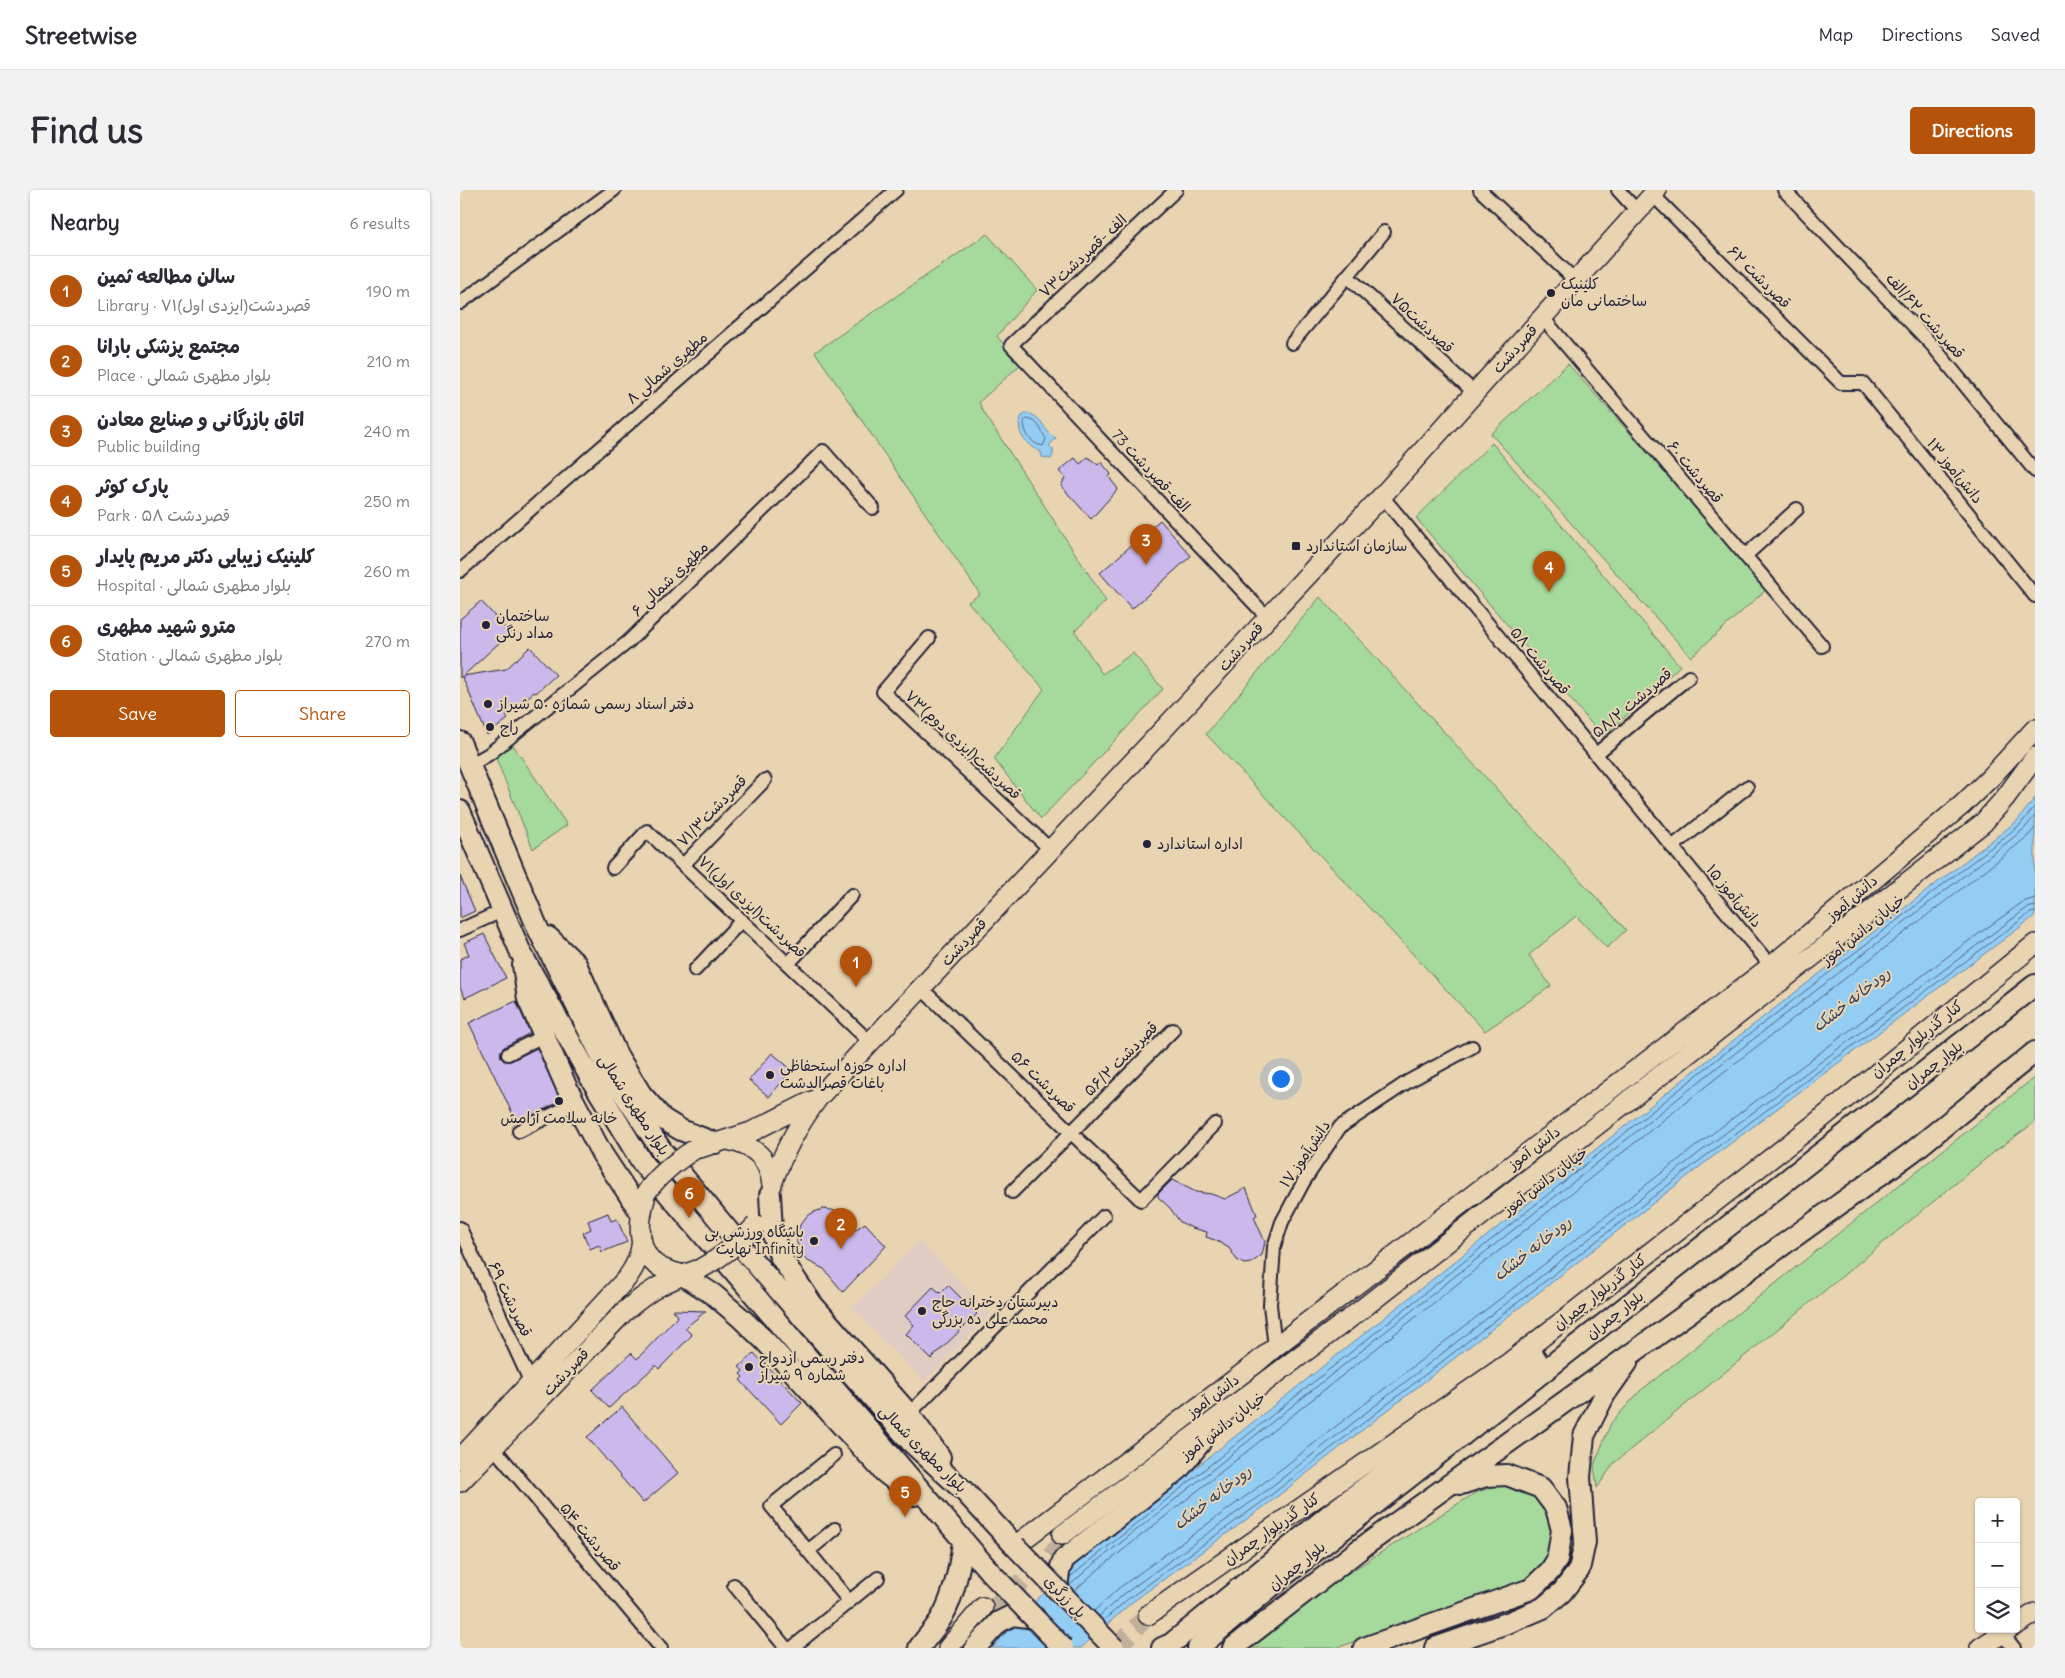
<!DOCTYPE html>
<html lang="en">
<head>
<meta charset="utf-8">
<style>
  :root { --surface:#fff; --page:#f2f2f3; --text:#2b2b33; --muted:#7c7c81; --line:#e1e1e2; --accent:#b45309 }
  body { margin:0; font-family:Delius,"Playpen Sans Arabic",sans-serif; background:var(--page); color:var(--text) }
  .controls { position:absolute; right:15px; bottom:15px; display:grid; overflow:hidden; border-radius:5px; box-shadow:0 1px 4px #0004 }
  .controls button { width:45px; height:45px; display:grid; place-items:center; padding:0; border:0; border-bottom:1px solid var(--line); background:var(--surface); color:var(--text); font:25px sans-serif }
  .you { position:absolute; left:820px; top:888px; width:18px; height:18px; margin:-12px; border:4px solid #fff; border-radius:50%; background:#1a73e8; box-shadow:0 0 0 8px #1a73e833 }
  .badge { display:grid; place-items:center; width:32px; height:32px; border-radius:50%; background:var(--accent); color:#fff; font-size:16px; font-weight:700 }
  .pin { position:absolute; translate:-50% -41px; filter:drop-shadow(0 1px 2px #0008) }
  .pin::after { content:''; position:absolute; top:26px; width:18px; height:15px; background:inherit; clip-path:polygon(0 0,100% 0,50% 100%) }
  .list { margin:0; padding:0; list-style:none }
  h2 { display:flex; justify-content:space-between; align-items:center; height:65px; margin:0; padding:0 20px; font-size:21px }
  h2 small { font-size:16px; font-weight:400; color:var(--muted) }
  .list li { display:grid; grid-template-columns:32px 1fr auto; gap:15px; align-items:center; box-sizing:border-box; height:70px; padding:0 20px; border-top:1px solid var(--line) }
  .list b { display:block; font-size:19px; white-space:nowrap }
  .list p { margin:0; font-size:16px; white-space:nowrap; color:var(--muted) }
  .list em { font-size:16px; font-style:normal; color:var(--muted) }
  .actions { display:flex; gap:10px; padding:15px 20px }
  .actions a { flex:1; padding:11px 0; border:1px solid var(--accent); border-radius:5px; text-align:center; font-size:18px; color:var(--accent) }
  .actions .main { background:var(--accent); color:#fff }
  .icon { flex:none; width:28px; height:28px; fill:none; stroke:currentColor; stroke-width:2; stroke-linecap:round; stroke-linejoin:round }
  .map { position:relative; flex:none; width:1575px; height:1458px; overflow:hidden; border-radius:5px }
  header { display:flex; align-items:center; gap:30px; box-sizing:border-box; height:70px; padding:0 25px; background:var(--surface); border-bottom:1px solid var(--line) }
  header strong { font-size:24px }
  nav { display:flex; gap:28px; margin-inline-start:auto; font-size:18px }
  .intro { display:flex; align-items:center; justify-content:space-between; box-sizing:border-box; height:120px; padding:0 30px }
  h1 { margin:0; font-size:35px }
  .button { padding:12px 22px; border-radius:5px; background:var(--accent); color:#fff; font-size:18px; font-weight:700 }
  main { display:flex; gap:30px; padding:0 30px }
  aside { flex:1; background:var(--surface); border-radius:5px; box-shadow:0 1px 4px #0004 }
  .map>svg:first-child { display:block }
  .built { fill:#e0ccc3 }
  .green { fill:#a6da9c; stroke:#647e6c }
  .water { fill:#94cdf4; stroke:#6689aa }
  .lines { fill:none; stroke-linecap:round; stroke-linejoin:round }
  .shore { stroke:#506685; stroke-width:1 }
  .building { fill:#cab9ea; stroke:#22223b }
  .secondary-tunnel { stroke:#c1b09a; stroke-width:19; stroke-dasharray:19 9; stroke-linecap:butt }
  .street-casing { stroke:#22223b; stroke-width:16 }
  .secondary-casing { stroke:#22223b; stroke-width:22 }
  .primary-casing { stroke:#22223b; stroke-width:24 }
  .street { stroke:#e9d4b2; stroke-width:12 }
  .secondary { stroke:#e9d4b2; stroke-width:19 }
  .primary { stroke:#e9d4b2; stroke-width:20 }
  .secondary-bridge-casing { stroke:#22223b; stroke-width:22; stroke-linecap:butt }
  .primary-bridge-casing { stroke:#22223b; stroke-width:24; stroke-linecap:butt }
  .secondary-bridge { stroke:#e9d4b2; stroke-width:19 }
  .primary-bridge { stroke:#e9d4b2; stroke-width:20 }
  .poi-dot { fill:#22223b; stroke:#e9d4b2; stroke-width:2 }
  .labels { text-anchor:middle; stroke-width:4; stroke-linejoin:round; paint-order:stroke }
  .street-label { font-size:15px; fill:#22223b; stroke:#e9d4b2 }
  .poi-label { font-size:15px; fill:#22223b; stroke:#e9d4b2; text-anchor:start }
  .water-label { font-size:16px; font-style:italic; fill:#394460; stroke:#e9d4b2 }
</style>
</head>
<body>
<header>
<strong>Streetwise</strong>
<nav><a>Map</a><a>Directions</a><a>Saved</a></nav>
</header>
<div class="intro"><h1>Find us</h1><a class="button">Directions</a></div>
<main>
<aside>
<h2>Nearby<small>6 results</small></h2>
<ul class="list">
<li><span class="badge">1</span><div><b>سالن مطالعه ثمین</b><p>Library · ۷۱قصردشت(ایزدی اول)</p></div><em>190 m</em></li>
<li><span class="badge">2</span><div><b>مجتمع پزشکی بارانا</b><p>Place · بلوار مطهرى شمالى</p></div><em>210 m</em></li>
<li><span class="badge">3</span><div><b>اتاق بازرگانی و صنایع معادن</b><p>Public building</p></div><em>240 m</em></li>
<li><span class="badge">4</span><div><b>پارک کوثر</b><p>Park · قصردشت ۵۸</p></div><em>250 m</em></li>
<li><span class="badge">5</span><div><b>کلینیک زیبایی دکتر مریم پایدار</b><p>Hospital · بلوار مطهرى شمالى</p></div><em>260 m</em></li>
<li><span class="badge">6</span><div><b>مترو شهید مطهری</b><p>Station · بلوار مطهرى شمالى</p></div><em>270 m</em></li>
</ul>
<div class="actions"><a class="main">Save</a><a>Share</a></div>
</aside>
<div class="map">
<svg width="1575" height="1458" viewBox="0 0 1575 1458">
  <rect width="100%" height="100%" fill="#e9d4b2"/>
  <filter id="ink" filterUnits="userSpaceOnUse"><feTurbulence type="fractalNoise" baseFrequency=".02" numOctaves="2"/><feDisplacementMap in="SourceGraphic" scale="10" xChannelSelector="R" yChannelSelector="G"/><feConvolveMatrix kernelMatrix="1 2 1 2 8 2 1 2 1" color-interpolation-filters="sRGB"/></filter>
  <g filter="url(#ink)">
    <path class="built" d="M460,1050L531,1124L464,1192L392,1118Z"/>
    <path class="green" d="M527,44L577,100L537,146L560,175L519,212L523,221L646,411L615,441L642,484L673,463L703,499L581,629L534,569L584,499L508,412L520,404L355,162Z
      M1108,174L1308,398L1231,467L1031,244Z
      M1032,253L1220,476L1143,547L956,328Z
      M860,407L1166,740L1147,758L1116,726L1069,765L1091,796L1025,841L746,544Z
      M53,555L107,635L73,659L35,566Z
      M1575,887V932L1534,962L1154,1273L1137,1298L1134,1275L1151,1233L1179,1202Z
      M1039,1295C1050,1296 1063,1297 1072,1305C1086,1316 1098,1340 1093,1358C1089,1376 1072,1388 1056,1396L876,1458H785L857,1403L1015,1303Z"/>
    <path class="water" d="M567,223C586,228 582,242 596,248L589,256L593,259V265L591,269L582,267L581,262C566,256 554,241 562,226Z
      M1575,608V726L1251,968L805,1316L671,1413L621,1458H532L569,1417L621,1369L1253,866L1557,631Z"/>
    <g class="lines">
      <path class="shore" d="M567,229C579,230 581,241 586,249L583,256C572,255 564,243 564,232Z
        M610,1387L1256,870L1560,635L1575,616
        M609,1396L629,1378L1260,875L1563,640L1575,626
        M614,1401L634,1383L1265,881L1536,672L1569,645L1575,638
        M634,1421L659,1398L793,1301L1240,953L1503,755L1563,712L1575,708
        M639,1426L664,1404L798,1307L1244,959L1567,718L1575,716
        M643,1431L668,1409L802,1312L1248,964L1570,723L1575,722"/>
    </g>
    <path class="building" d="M628,267L638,275L641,272L651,284L649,287L658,299L631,329L601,296L605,288L599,281L615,268L620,274Z
      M700,330L731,366L672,419L640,383Z
      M21,411L50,443L3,486L46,479L70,457L96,485L76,503L74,502L46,526L48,529L27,545L2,486L0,488V429Z
      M0,686L15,721L0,728Z
      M24,744L46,788L5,808L0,798V769L9,765L4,753Z
      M56,811L70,843L44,857L41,860V867L44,871H51L77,858L101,911L57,933L9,833Z
      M312,863L332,880L309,907L289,890Z
      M712,990L736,1002L751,1004L765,1009L786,998L797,1025L794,1027L805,1052L802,1065L791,1073L784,1074L777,1070L769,1058L755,1050L746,1047L747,1042L732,1038L720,1032L710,1018L698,1007V1004Z
      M363,1019L372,1020L381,1023L388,1029L395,1040L405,1033L426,1056L383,1102L364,1079L346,1070L340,1062L337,1053V1044L340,1035L346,1027L354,1022Z
      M148,1023L151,1031L157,1029L167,1052L142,1062L139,1055L130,1059L123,1043L131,1039L128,1031Z
      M488,1095L517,1124L471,1169L446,1144L454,1135L445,1126L473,1097L480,1103Z
      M213,1120L246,1121L225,1138L232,1145L199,1179L196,1175L149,1218L132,1200L171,1163L177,1169L218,1126Z
      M294,1163L342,1213L321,1234L280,1190L283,1187L280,1184L283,1181L279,1177Z
      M162,1217L218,1283L183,1313L127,1247Z"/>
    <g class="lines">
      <path class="secondary-tunnel" d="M528,1423L606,1351
        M656,1458L688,1425"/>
      <g class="street-casing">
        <path id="street" d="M716,0L551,155L808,428
          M1020,0L1116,91
          M1158,0L1178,22
          M1324,0L1472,155L1575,281
          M1193,5L1381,193H1403L1575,406
          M887,86L1015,203
          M0,113L154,0
          M1083,128L1362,456
          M832,153L924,42
          M922,306L1311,776
          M1285,366L1337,319
          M0,381L436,0
          M469,448L423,502L591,660
          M1136,564L1229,487
          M10,575L29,564L168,452L363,261L413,318
          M1212,657L1287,597
          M223,675L305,590
          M153,678L187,641L410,852
          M0,740L44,720
          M328,774L392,705
          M235,780L282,730
          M461,798L681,1010L755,934
          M48,864L83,846
          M59,941L116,913
          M552,1002L713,840
          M0,1038L71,1193
          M815,1157L810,1115L814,1057L822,1032L844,991L880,937L949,891L1012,857
          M449,1224L644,1026
          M33,1257L201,1458
          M374,1265L311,1316L389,1411
          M348,1361L375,1339
          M274,1395L326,1458
          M1542,1444L1554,1458
          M332,1458L418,1388"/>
      </g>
      <g class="secondary-casing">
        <path id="secondary" d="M268,950C294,956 309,967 312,995
          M240,958L291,942L352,911
          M312,994C323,962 338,935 358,908L922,306L1197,0
          M185,1009C179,1030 176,1057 194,1073C202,1080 213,1082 223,1085
          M0,1269L167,1088C176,1076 180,1066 182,1051
          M0,1292L165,1121C190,1100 205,1091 237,1080
          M602,1345L898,1122L1523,633L1545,608L1575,567
          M555,1356L795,1174L815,1157L1311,776L1502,615L1531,587L1575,539
          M688,1425L1050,1172L1351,937L1575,754
          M1556,1435L1575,1423
          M488,1458L523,1417
          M1520,1458L1549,1439"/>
      </g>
      <g class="primary-casing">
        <path id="primary" d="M0,552L78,739L150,883L202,961L289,1066L451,1252L506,1303L555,1356
          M0,621L61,763L130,887L183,974L530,1382
          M88,747L116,774L157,865L181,904L203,929L221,940L255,953
          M63,775L68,809L107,898L142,964L181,1023
          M310,1005L312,1041L320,1066L352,1114L449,1224L480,1267
          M223,1085L254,1105L282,1129L306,1152L424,1282L454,1305
          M597,1399L599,1382L604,1369L719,1279L740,1253
          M459,1458C466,1448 476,1438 482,1427C495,1404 500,1376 503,1351
          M515,1458L539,1432L553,1425L575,1428
          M702,1458L711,1454L874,1321L1076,1169
          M738,1458L826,1384L1575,795
          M773,1458L900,1359L1452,962L1575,862
          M904,1458L1071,1399L1090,1381L1097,1370L1102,1340L1096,1318L1081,1298L1047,1285L1026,1286L1001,1294
          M975,1458L1050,1432L1083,1418L1102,1402L1119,1380L1125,1352L1120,1287L1124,1246L1145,1204L1167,1173"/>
      </g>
      <use href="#street" class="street"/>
      <use href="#secondary" class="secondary"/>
      <use href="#primary" class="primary"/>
      <g class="secondary-bridge-casing">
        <path id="secondary-bridge" d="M186,1003C199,984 216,971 235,959
          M240,1079C262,1067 279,1054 296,1035"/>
      </g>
      <g class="primary-bridge-casing">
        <path id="primary-bridge" d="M555,1356L654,1458
          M530,1382L603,1458"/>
      </g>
      <use href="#secondary-bridge" class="secondary-bridge"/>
      <use href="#primary-bridge" class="primary-bridge"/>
    </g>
  </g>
  <g class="poi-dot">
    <circle cx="1091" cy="103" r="5"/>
    <rect x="831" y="351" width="10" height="10" rx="2.5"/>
    <circle cx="26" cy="435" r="5"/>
    <circle cx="28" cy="514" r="5"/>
    <circle cx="30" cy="537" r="5"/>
    <circle cx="687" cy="654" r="5"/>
    <circle cx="310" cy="885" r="5"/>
    <circle cx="99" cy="911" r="5"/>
    <circle cx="354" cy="1051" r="5"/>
    <circle cx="462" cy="1121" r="5"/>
    <circle cx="289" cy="1177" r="5"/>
  </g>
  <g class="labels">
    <g class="street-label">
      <text transform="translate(623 66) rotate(-43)" y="5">الف -قصردشت۷۳</text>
      <text transform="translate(1299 87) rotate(45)" y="5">قصردشت ۶۲</text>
      <text transform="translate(1465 126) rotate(48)" y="5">قصردشت ۶۲/الف</text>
      <text transform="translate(962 133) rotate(43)" y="5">قصردشت۷۵</text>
      <text transform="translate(1055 159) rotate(-48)" y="5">قصردشت</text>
      <text transform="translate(207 178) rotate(-41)" y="5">۸ مطهری شمالی</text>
      <text transform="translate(691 281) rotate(47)" y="5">73 الف-قصردشت</text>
      <text transform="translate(1495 281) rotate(51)" y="5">دانش‌آموز ۱۳</text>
      <text transform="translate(1235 282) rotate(50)" y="5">۶۰ قصردشت</text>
      <text transform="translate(210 389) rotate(-44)" y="5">۶ مطهری شمالی</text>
      <text transform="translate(781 457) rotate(-48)" y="5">قصردشت</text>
      <text transform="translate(1080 471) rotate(50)" y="5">قصردشت ۵۸</text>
      <text transform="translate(1172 513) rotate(-40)" y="5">۵۸/۲ قصردشت</text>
      <text transform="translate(503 555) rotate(43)" y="5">۷۳قصردشت(ایزدی دوم)</text>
      <text transform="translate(252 621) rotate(-46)" y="5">قصردشت۷۱/۳</text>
      <text transform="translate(1274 706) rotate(50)" y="5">دانش‌آموز ۱۵</text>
      <text transform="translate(1392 708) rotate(-40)" y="5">دانش آموز</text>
      <text transform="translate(292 717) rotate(43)" y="5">۷۱قصردشت(ایزدی اول)</text>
      <text transform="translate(1403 740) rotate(-39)" y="5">خیابان دانش آموز</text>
      <text transform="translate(504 752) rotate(-47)" y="5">قصردشت</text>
      <text transform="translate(1457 849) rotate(-39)" y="5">کنار گذربلوار چمران</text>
      <text transform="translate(661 869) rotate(-45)" y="5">۵۶/۲ قصردشت</text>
      <text transform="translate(1474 875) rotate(-38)" y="5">بلوار چمران</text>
      <text transform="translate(583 892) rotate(44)" y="5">۵۶ قصردشت</text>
      <text transform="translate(174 915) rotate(57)" y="5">بلوار مطهرى شمالى</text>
      <text transform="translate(1074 958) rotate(-37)" y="5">دانش آموز</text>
      <text transform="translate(845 964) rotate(-56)" y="5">دانش‌آموز ۱۷</text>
      <text transform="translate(1085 991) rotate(-37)" y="5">خیابان دانش آموز</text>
      <text transform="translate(1140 1102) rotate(-38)" y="5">کنار گذربلوار چمران</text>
      <text transform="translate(50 1109) rotate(65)" y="5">۶۹ قصردشت</text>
      <text transform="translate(1155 1125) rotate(-38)" y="5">بلوار چمران</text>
      <text transform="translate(106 1182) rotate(-46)" y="5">قصردشت</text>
      <text transform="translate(753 1206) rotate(-37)" y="5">دانش آموز</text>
      <text transform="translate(763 1236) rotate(-37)" y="5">خیابان دانش آموز</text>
      <text transform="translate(463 1259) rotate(45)" y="5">بلوار مطهرى شمالى</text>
      <text transform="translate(812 1339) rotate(-35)" y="5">کنار گذربلوار چمران</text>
      <text transform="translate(130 1347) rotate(50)" y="5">۵۴ قصردشت</text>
      <text transform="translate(837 1376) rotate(-39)" y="5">بلوار چمران</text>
      <text transform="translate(605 1407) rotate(46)" y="5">پل زرگری</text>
    </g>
    <g class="poi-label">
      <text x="1101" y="99">کلینیک<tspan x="1101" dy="17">ساختمانی مان</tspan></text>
      <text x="846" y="361">سازمان استاندارد</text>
      <text x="36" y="431">ساختمان<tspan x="36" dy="17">مداد رنگی</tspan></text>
      <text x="38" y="519">دفتر اسناد رسمی شماره ۵۰ شیراز</text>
      <text x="40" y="542">راج</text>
      <text x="697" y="659">اداره استاندارد</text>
      <text x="320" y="881">اداره حوزه استحفاظی<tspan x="320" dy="17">باغات قصرالدشت</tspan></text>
      <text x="99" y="933" text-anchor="middle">خانه سلامت آرامش</text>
      <text x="344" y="1047" text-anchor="end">باشگاه ورزشی بی<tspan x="344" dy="17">نهایت Infinity</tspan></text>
      <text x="472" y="1117">دبیرستان دخترانه حاج<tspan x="472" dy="17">محمد علی ده بزرگی</tspan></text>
      <text x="299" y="1173">دفتر رسمی ازدواج<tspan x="299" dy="17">شماره ۹ شیراز</tspan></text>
    </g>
    <g class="water-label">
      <text transform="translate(1391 809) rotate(-38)" y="6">رودخانه خشک</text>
      <text transform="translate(1072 1058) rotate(-38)" y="6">رودخانه خشک</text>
      <text transform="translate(752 1307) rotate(-38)" y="6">رودخانه خشک</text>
    </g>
  </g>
</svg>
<div class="controls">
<button>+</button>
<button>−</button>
<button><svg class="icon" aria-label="layers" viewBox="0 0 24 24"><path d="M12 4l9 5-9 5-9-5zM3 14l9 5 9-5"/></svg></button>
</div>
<div class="you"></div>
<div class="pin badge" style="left:396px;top:797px">1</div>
<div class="pin badge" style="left:381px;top:1059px">2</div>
<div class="pin badge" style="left:686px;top:375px">3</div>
<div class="pin badge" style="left:1089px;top:402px">4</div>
<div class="pin badge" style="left:445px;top:1327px">5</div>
<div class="pin badge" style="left:229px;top:1028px">6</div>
</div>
</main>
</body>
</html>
